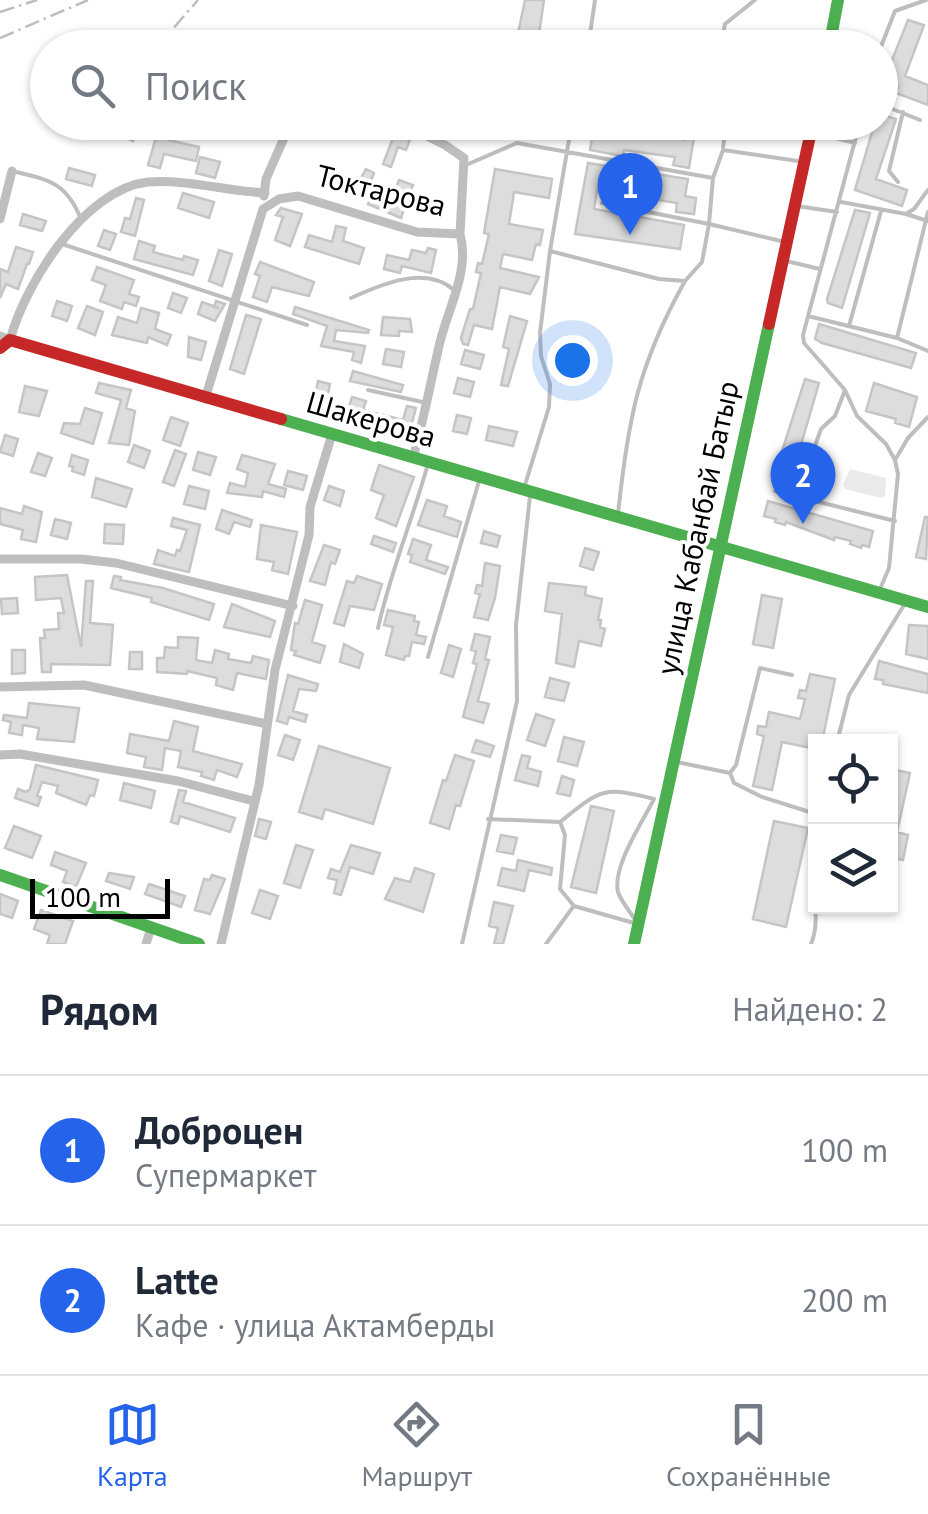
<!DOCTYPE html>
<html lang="ru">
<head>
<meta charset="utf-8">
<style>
  :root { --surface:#fff; --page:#f6f6f7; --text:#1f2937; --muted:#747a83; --line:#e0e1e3; --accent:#2563eb }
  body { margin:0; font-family:"PT Sans",sans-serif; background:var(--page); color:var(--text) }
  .controls { position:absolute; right:30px; bottom:30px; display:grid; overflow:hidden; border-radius:0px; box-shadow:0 2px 8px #0004 }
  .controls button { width:90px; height:90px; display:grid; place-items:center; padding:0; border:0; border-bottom:2px solid var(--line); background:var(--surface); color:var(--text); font:50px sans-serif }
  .scale { position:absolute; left:30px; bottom:25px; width:140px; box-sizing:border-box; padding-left:10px; border:5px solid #000; border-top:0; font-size:28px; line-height:35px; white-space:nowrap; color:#000; -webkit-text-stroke:8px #fff; paint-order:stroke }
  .you { position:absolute; left:572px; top:360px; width:35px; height:35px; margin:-25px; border:8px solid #fff; border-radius:50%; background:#1a73e8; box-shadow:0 0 0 15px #1a73e833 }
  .badge { display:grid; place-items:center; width:65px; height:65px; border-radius:50%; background:var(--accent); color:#fff; font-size:32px; font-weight:700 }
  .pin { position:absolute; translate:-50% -82px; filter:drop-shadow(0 2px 5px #0008) }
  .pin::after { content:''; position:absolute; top:52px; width:35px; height:30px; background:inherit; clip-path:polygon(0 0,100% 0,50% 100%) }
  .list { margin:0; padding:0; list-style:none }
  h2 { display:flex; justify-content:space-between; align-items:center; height:130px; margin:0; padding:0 40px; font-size:42px }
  h2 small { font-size:32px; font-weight:400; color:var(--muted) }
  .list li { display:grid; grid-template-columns:65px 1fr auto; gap:30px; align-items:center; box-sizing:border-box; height:150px; padding:0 40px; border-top:2px solid var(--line) }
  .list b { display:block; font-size:38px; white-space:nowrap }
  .list p { margin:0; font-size:32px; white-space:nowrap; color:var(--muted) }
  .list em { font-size:32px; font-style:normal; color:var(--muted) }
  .icon { flex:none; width:55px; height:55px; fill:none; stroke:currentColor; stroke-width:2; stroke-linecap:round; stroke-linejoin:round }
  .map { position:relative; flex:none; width:928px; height:944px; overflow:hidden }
  .search { position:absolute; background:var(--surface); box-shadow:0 2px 8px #0004; left:30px; right:30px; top:30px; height:110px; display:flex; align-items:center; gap:25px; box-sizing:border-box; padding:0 35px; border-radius:55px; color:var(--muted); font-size:38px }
  .sheet { height:430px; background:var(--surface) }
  nav { display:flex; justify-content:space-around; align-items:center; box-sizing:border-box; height:140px; border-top:2px solid var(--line); background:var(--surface); font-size:28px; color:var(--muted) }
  nav a { display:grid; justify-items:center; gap:5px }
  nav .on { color:var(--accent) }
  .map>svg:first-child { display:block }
  .green { fill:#eaeaea }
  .building { fill:#ddd; stroke:#c5c5c5; stroke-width:2.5 }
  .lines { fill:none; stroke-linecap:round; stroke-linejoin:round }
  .lane { stroke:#bebebe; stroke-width:4 }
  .street { stroke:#bebebe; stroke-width:9 }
  .fast { stroke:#4caf50; stroke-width:12 }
  .jam { stroke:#c62828; stroke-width:12 }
  .rail { stroke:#bdbdbd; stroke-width:2.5; stroke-dasharray:15 5 2.5 5; stroke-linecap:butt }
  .labels { text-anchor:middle; stroke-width:8; stroke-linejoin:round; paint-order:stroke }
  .street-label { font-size:30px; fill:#000; stroke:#fff }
</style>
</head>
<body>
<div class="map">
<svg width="928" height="944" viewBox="0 0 928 944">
  <rect width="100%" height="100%" fill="#fff"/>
  <path class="green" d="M850,469L886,478L885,496L881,498L845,489L843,485Z"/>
  <path class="building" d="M525,0H544L537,48H515Z
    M908,20L924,25L905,76L928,85V105L896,93L898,86L884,80Z
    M880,114L896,119L876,179L907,190L902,206L855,190L875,122H880Z
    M124,122H142L133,141L118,134Z
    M331,122H365L360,135Z
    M594,125L685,140L686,136L694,137L689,168L673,165L675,157L624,150L623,156L590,150Z
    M158,130L165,132L168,140L199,147L196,161L164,154L160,168L148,165Z
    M396,130L411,137L406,150L398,147L391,167L383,164Z
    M200,157L220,162L215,178L196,173Z
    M588,163L688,179L685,196L696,198L694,214L676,212L677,203L597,190L594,209L684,225L680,249L575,234Z
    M69,168L95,175L92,186L66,179Z
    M366,169L374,173L368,189L357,185Z
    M495,169L552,179L549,198L514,192L509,224L543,230L540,245L536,244L532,260L503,254L500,268L539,277L530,294L500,287L492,329L474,325L468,345L463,344L461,338L470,309H473L481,273L476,272L478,263L482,264L489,234L484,233Z
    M399,180L413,185L401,218L368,204L373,192L392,198Z
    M183,193L214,202L209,218L178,208Z
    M136,198L144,200L135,236L121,232L125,218L130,219Z
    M281,208L302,214L290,246L275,240L283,217L276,215Z
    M855,210L870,213L842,308L828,303L827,299Z
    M23,214L46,221L42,231L20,225Z
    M336,226L346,228L343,241L364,248L359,264L305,247L309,235L332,242Z
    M104,230L116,234L110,250L98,246Z
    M139,241L155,246L153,252L183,260L184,256L198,260L193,275L134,259Z
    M16,247L33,252L29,264H27L18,289L6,284L0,298V269L8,272Z
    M428,248L436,250L431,273L402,266L400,273L384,269L387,255L409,260L412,250L426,253Z
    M219,250L232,254L222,286L209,281Z
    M260,262L314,282L309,296L272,287L267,302L253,297L260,276L255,274Z
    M97,267L134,280L129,294L139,297L136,306L124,302L122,309L100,301L106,285L92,280Z
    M173,293L187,298L181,313L168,308Z
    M57,301L72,306L67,321L52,316Z
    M216,301L225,304L215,321L198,314L202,302L219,308L214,307Z
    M87,306L103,312L95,335L78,328Z
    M295,307L369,330L368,333L336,330L334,341L365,346L361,363L352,360L354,352L321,346L327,326L293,314Z
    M141,308L159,313L155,329L171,335L167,345L148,337L147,343L112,335L118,317L137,323Z
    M246,315L261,319L244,374L230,369Z
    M510,316L527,321L508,386L501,385L509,349L503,347Z
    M383,317L410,319L412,332L399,331V336L381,335Z
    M819,324L916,353L911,368L822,343L815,339Z
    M189,337L206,342L201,360L188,357Z
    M386,349L404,352L401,367L383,364Z
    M465,350L484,355L480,369L461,364Z
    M353,371L403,385L401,392L350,381Z
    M458,378L474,382L470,397L454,393Z
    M805,379L819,383L791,479L777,475L776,470Z
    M318,381L330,384L327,399L315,397Z
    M99,383L131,390L126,408L135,411L129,445L109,443L121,400L96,393Z
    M874,383L917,397L909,427L895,423L896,419L866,411Z
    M25,386L47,391L39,416L19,412Z
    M352,397L366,401L363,410L403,420L407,406L416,408L409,434L347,414Z
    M85,408L102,413L93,444L61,433L64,423L80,424Z
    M457,415L471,418L467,434L453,431Z
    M171,417L188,423L180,446L163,440Z
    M489,426L517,432L513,446L486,440Z
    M5,435L18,439L13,456L0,452Z
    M134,445L150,451L144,468L128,462Z
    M175,450L186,454L174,486L163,482Z
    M198,452L216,457L210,475L193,470Z
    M38,453L52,458L45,476L31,472Z
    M72,455L88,460L84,475L72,471L73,467L69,466Z
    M242,455L275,464L268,484L286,489L284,497L263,491L262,497L227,493L230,483L245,487L248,473L237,469Z
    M379,465L414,477L396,526L376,518L384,495L371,490Z
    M288,471L307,476L303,490L284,485Z
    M96,478L132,489L126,507L92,497Z
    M189,486L209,491L205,509L184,504Z
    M329,486L344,491L340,506L324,500Z
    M427,500L447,506L444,516L461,522L457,537L418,525Z
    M768,501L873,531L869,547L862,545L861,548L850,544L851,541L835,537L834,540L786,522L785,525L775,522L776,519L764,516Z
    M24,506L42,512L36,542L21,539L23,530L0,524V508L22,514Z
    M222,510L252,520L250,527L234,522L229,534L216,529Z
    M925,517H928L926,559L916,557Z
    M173,518L200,525L189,572L154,564L158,550L175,556L177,550L180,551L187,530L171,526Z
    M55,519L71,523L67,539L51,535Z
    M105,524L124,525L123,544L104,543Z
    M261,525L297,532L288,574L272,570L274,562L257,559Z
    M484,531L500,536L497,547L481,543Z
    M374,536L396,543L393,552L371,544Z
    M413,539L431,545L426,560L448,567L445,574L410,562L412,555L408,554Z
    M324,545L340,550L335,564L331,562L325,585L310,581Z
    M585,548L599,552L593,570L580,566Z
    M485,563L500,566L495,598L488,620L474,617L480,594L475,593L477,585L482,586Z
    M67,575L81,647L86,581H93L90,623L113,625L110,665L51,664V672H42L40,638H45L44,630L59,629L58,613H64L61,598L36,600L35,577Z
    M114,576L121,577L120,580L163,588L214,604L209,620L151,602L152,598L111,588Z
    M357,576L382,584L374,610L350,606L344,626L334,623L347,581L354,583Z
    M549,583L586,587L585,595L602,599L598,620H601L600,627L605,629L601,646L579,641L574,667L556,663L562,614L545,611Z
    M762,595L782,599L773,648L753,644Z
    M17,598L18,613L2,614L1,599Z
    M305,600L322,605L312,642L325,646L320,663L294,655L296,651L291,650L295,623L298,624Z
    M232,604L275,621L270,637L224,627Z
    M388,610L415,616L414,621L419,622L416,635L426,637L424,644L412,642L409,656H405L404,660L386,655L393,627L384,625Z
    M909,625L928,626V659L906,654Z
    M475,634L490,637L485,659L489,660L478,701L489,704L483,723L463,717L477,664L473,663L476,651L471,650Z
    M178,637L198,638L196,660L212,663L215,650L229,654L228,659L251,663L253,656L269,660L266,679L237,673L233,690L216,685L217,678L187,671V674L157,672V658H164L165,647L178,648Z
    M344,644L363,654L359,668L340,662Z
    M449,645L461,649L453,677L441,673Z
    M12,650H25V673L12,674Z
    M130,652H142V669H129Z
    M879,661L928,674V693L883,684V680L875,679Z
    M810,674L835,679L822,742H816V749L782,742L772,790L753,786L764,736L757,734L758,726L766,727L769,712L800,719L805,699L798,698L800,690L806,691Z
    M288,675L318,684L316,691L299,689L293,711L307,715L305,722L289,717L287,724L277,721Z
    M550,678L569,683L564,701L545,697Z
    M29,703L79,708L74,742L37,739L39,728L23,725L22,735L9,733L11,722L3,720L4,715L27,718Z
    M536,714L554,720L545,746L527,740Z
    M174,721L198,727L193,751L242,764L237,777L217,770L214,780L201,776L202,772L178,767L181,751L165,748L162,770L144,767L146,757L127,753L130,734L169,741Z
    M285,735L300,740L293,760L278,755Z
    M564,737L584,742L577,766L558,761Z
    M476,740L494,746L490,757L472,752Z
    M319,746L390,768L373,824L325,809L322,819L299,812Z
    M455,755L474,761L460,806L456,805L449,829L430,823L443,780L446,781Z
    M522,755L530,757L527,768L541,772L538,786L515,780Z
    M36,765L98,780L94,796L90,795L86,805L56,793L58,786L42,782L37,796L41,797L38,806L15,798L18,789L26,792L30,789Z
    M890,769L910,773L897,832L908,835L903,860L890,857Z
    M562,776L574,780L570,796L557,793Z
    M124,783L155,791L151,808L120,800Z
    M179,790L186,791L183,802L235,818L230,832L180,816L178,824L171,822Z
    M591,806L614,811L596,893L571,887Z
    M259,819L271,822L266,839L255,836Z
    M774,821L808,828L786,927L753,919Z
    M14,826L41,836L32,858L5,848Z
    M501,835L517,838L513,854L497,851Z
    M296,845L313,850L300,888L284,883Z
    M351,845L380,853L373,874L350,867L341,895L334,893L337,880L328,878L331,869L340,872Z
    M55,852L86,863L76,887L63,882L67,871L51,865Z
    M518,860L552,868L551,875L529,870L524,891L498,885L502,868L516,871Z
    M415,868L434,874L423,912L385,899L395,878L410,882Z
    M109,873L134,877L130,889L106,881Z
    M212,875L225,879L210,914L195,910L204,879L210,880Z
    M149,884L185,896L181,907L145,894Z
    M260,890L278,896L270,919L252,913Z
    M0,894L18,901L12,918L0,914Z
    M494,902L513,906L503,944H494L498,928L489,926Z
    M41,910L73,921L65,944H47L50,935L34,929Z"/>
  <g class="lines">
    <path class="lane" d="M588,48L595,0
      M720,48L725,24L755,0
      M880,49L895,11L926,0
      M880,104L920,120
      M572,122L550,251L659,279L685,281L702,262L709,224L602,203
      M860,122L803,335L804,343L845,390L857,416L886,444L895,460L898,474L889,568L880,589
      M816,133L855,143
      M723,147L727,122
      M466,165L517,143L713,178
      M12,171C49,180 66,182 81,219
      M898,182L889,171L903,112
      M841,202L906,214L914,209L928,190
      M797,206L837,212
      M906,214L928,221
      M781,241L709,224L713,178L723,150L798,161
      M62,244L307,325
      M786,261L820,269
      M351,298C382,284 425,265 454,290
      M808,316L897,338L928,351
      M849,326L881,211
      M897,338L928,212
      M368,390L427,403
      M895,460L908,438L928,417
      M525,485L549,407L550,384L541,356L540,333L550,251
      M775,491L895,521
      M797,497L821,429L835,416L845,390
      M618,514C628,419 638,365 685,281
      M378,628C390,573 412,521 427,467
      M428,657L479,481
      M837,742L849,695L904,605
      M677,762L730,773L736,765L760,668L792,675
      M730,773L734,783L762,797L816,814
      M488,819L560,822L565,835L560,889L574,906L634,923
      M560,822C601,789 603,786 654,799
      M636,921C630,912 621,901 618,892C612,867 643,821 654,799
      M462,944L517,701L516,625L530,496
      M546,944L573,907
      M811,944C826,908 799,866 816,830"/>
    <path class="street" d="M399,122L445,145L464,158L460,234
      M264,196L266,179L291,122
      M0,219L12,171
      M0,336L10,340C25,284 84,189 148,182C186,179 227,191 265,193
      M205,399L263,209L279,199L298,196L417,232L460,234C470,270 449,306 440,342C431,380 424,419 413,458
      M0,559H81L116,563L293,606
      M0,687L84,685L267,724
      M0,755L20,754L178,781L253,801
      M146,944L151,928
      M221,944L259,785L275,670L309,535L310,507L332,434"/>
    <path class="fast" d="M829,48L838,0
      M281,419L928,607
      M0,875L199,944
      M634,944L769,324"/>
    <path class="jam" d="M769,324L813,122
      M0,348L10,340L281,419"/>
    <path class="rail" d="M0,12L37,0
      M0,38L88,0
      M156,48L198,0"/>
  </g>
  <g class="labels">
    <g class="street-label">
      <text transform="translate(381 191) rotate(14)" y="10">Токтарова</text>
      <text transform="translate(371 420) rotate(16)" y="10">Шакерова</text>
      <text transform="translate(698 528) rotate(-78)" y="10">улица Кабанбай Батыр</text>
    </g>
  </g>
</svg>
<div class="controls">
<button><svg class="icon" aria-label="locate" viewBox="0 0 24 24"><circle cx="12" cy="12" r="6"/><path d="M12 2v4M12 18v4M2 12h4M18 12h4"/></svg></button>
<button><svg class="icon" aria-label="layers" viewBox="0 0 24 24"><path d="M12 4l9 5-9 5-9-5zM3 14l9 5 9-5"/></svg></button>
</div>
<div class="scale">100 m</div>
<div class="you"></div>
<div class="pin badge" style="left:630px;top:235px">1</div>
<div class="pin badge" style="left:803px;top:524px">2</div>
<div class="search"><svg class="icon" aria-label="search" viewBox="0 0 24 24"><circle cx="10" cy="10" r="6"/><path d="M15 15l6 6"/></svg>Поиск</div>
</div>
<section class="sheet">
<h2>Рядом<small>Найдено: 2</small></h2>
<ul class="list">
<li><span class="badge">1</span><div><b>Доброцен</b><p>Супермаркет</p></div><em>100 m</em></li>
<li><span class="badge">2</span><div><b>Latte</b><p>Кафе · улица Актамберды</p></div><em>200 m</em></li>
</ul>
</section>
<nav>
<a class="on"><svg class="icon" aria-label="map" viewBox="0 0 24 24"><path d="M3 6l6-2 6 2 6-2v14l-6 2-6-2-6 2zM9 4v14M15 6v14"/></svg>Карта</a>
<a><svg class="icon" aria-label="directions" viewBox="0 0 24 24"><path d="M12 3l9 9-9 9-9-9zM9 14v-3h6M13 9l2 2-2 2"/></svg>Маршрут</a>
<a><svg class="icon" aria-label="saved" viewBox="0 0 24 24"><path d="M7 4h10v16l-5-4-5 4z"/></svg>Сохранённые</a>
</nav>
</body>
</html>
